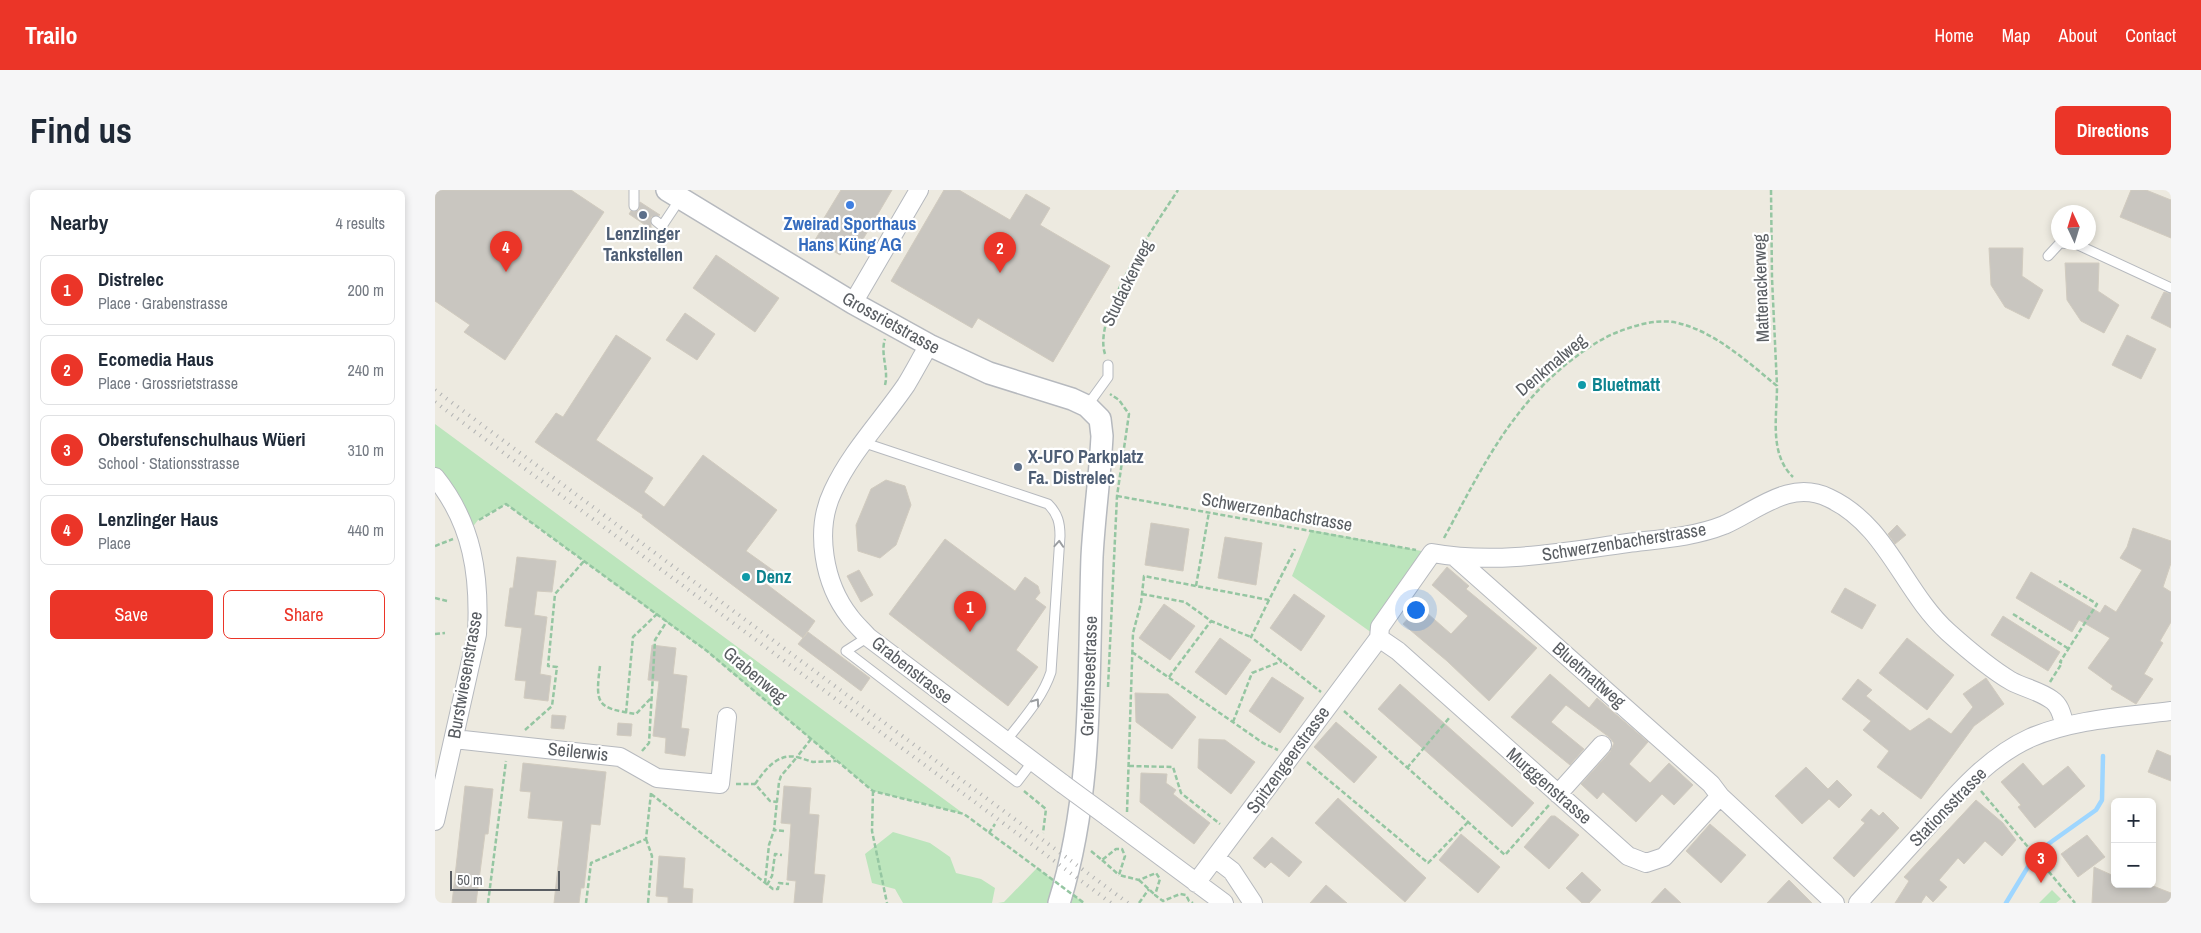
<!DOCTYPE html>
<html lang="en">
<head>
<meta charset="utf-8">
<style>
  :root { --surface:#fff; --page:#f6f6f7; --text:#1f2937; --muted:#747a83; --line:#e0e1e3; --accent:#eb3528 }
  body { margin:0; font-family:"Archivo Narrow",sans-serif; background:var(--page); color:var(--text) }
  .controls { position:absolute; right:15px; bottom:15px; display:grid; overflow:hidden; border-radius:8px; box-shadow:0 2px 8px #0003 }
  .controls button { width:45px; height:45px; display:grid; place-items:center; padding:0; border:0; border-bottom:1px solid var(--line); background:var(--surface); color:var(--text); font:25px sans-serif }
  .compass { position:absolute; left:1616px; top:15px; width:45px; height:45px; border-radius:50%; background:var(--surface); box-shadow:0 2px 8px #0003; rotate:356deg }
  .scale { position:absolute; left:15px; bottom:12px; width:110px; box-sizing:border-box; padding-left:5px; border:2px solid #595d62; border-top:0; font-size:14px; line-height:18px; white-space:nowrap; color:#595d62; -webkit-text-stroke:4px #fff; paint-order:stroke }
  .you { position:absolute; left:980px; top:419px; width:18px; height:18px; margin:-12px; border:4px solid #fff; border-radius:50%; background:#1a73e8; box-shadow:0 0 0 8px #1a73e833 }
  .badge { display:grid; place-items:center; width:32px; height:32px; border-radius:50%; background:var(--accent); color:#fff; font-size:16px; font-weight:700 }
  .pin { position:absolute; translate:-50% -41px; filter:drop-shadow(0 1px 2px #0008) }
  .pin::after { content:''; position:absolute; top:26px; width:18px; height:15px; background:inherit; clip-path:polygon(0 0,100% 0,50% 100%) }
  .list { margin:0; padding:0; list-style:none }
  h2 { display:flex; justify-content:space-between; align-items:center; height:65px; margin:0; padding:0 20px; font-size:21px }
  h2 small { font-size:16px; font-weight:400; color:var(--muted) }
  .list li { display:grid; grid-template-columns:32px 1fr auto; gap:15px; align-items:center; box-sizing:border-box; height:70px; margin:0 10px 10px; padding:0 10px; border:1px solid var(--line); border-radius:8px }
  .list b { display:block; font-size:19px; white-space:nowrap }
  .list p { margin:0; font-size:16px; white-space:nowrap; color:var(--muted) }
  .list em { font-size:16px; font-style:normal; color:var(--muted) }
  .actions { display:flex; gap:10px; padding:15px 20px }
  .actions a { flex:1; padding:11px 0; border:1px solid var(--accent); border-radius:8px; text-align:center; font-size:18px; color:var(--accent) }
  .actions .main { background:var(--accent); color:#fff }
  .map { position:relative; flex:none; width:1736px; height:713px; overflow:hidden; border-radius:8px }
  header { display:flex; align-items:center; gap:30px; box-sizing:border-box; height:70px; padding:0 25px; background:var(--accent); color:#fff }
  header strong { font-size:24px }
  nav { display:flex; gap:28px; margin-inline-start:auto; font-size:18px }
  .intro { display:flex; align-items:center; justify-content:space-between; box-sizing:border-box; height:120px; padding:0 30px }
  h1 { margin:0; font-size:35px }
  .button { padding:12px 22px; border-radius:8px; background:var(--accent); color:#fff; font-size:18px; font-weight:700 }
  main { display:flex; gap:30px; padding:0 30px }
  aside { flex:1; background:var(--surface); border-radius:8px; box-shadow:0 2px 8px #0003 }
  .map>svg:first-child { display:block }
  .green { fill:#bce5bc }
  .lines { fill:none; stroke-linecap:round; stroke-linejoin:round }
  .stream { stroke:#9ed6ff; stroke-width:4.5 }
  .building { fill:#c9c6c0; stroke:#d1cbbf }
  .service-casing { stroke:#b6b9be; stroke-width:11 }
  .minor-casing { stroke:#b6b9be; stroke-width:20 }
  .tertiary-casing { stroke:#b6b9be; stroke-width:24 }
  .path { stroke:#95c6a2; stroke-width:2.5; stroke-dasharray:5 2.5; stroke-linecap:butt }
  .service { stroke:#fff; stroke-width:9 }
  .minor { stroke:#fff; stroke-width:18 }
  .tertiary { stroke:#fff; stroke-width:21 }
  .rail { stroke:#b2b3b3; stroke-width:4; stroke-dasharray:1 6; stroke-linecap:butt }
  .minor-bridge-casing { stroke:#b6b9be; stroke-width:20; stroke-linecap:butt }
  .path-bridge { stroke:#95c6a2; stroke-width:2.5; stroke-dasharray:5 2.5; stroke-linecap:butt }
  .minor-bridge { stroke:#fff; stroke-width:18 }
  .oneway { stroke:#9b9ea1 }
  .shop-dot { fill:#3f7fe0; stroke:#fff; stroke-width:2 }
  .service-dot { fill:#5c6f8a; stroke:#fff; stroke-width:2 }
  .culture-dot { fill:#0f9aa8; stroke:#fff; stroke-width:2 }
  .labels { text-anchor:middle; stroke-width:4.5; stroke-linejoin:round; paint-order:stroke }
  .shop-label { font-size:18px; font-weight:bold; fill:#366cbe; stroke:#fff }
  .service-label { font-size:18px; font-weight:bold; fill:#4e5e75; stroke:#fff }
  .street-label { font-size:18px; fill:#595d62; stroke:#fff }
  .culture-label { font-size:18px; font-weight:bold; fill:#0d838f; stroke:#fff; text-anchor:start }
</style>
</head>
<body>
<header>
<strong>Trailo</strong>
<nav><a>Home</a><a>Map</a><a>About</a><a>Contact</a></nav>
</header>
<div class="intro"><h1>Find us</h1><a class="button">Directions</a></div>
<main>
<aside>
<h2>Nearby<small>4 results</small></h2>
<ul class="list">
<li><span class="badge">1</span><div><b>Distrelec</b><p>Place · Grabenstrasse</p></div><em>200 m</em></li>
<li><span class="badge">2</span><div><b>Ecomedia Haus</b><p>Place · Grossrietstrasse</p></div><em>240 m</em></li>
<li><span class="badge">3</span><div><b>Oberstufenschulhaus Wüeri</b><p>School · Stationsstrasse</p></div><em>310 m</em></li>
<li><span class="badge">4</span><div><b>Lenzlinger Haus</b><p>Place</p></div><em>440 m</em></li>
</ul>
<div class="actions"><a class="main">Save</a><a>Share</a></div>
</aside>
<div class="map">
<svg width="1736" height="713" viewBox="0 0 1736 713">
  <rect width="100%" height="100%" fill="#edeae0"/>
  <path class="green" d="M0,234L529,624L438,601L433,597L271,461L71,314L43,330L33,343L0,287Z
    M876,340L997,363L944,448L857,386Z
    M458,642L495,653L515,667L521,683L546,689L560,698L557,713H468L460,699L437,693L430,664Z
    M602,678L649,713H563L569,712Z
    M1617,700L1626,709L1621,713H1604Z"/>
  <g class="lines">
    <path class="stream" d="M1571,713L1602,662L1661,620L1667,610L1668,566"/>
  </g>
  <path class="building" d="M0,0H136L169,22L70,170L29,142L35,135L0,111Z
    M406,0H457L424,56L414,50L405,65L380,50L389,35L386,33Z
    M509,0H524L575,30L591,4L615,18L605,35L675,76L618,172L543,128L537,138L456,91Z
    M1696,0H1711L1736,10V48L1685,27Z
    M205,12L225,25L216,27V39L194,24L196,21L199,22L204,20Z
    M1554,58H1588L1587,86L1608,100L1594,129L1570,117L1556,95Z
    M281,65L344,108L320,142L258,98Z
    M1630,73H1664L1663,101L1684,115L1669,143L1646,131L1632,110Z
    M1729,102L1736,104V138L1716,128Z
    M250,123L280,144L262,170L231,150Z
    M181,145L216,168L161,250L218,288L209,302L229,317L268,265L342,320L311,361L339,381L330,393L380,431L368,448L207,327L208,325L100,252L121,223L128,227Z
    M1692,145L1721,159L1706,189L1677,175Z
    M451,290L470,296L476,315L461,355L445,368L423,361L421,335L436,299Z
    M716,333L754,339L748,381L710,375Z
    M1462,335L1471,345L1460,354L1453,344Z
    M1698,338L1736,351V373L1728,397L1736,402V432L1725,451L1728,453L1709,484L1718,489L1701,514L1676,499L1678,496L1653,478L1675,448L1644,430L1637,442L1581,408L1596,382L1665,423L1670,415L1681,422L1707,380L1685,368L1692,357Z
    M790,347L827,353L821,395L783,388Z
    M510,349L580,401L590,387L603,396L605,403L600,409L611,417L581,460L603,477L573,516L454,424Z
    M82,367L121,371L117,402L102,401L99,425L112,427L105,484L116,486L113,511L89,508L91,491L80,490L87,438L70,436L75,398H78Z
    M1012,377L1034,396L1031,399L1102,458L1054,511L1012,471L968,434L984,416L1016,444L1033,426L997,395Z
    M424,380L438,405L426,412L412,386Z
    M1410,398L1441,415L1427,439L1396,422Z
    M859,404L890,426L866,461L835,438Z
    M729,414L760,436L735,470L704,448Z
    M1568,426L1625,462L1613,481L1556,445Z
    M373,442L435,488L426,501L363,454Z
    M785,448L816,470L791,505L760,482Z
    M1472,448L1519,485L1492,520L1444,483Z
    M217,455L241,458L238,484L252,486L246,538L254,539L250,566L230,563L231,548L218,546L224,491L213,490Z
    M1115,484L1154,518L1162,508L1213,552L1194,574L1215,593L1234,573L1258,595L1239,615L1227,604L1201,632L1168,602L1162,609L1146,594L1175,562L1179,553L1174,547L1131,515L1116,532L1149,559L1135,575L1076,527Z
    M837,487L869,508L845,543L814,521Z
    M1551,488L1569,514L1539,536L1486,609L1442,577L1454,561L1428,540L1436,531L1407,509L1423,489L1437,500L1431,506L1475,541L1494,528L1516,544L1538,517L1528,504Z
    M965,494L1099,613L1077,637L943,519Z
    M700,503L733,504L761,527L737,559L701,532Z
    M117,525L131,526L129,539L116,538Z
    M901,532L942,567L919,593L879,557Z
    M183,533L197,534L196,546L182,545Z
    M764,549L790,550L820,572L796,604L763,578Z
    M1722,560L1736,566V591L1713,582Z
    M88,573L171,582L165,635L156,634L149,698H146L144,713H119L128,631L93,628L96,602L85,601Z
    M1588,573L1608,596L1633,576L1650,596L1600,638L1583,617L1586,615L1566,592Z
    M1371,577L1393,599L1402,590L1417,605L1404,618L1394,609L1367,634L1340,606Z
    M706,583L732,584L731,593L741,600L738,604L775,633L759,654L705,612Z
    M30,596L58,599L53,644H50L41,713H17Z
    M349,596L376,598L374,624L384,625L379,684L390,685L387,713H359L361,691L352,690L356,634L346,633Z
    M903,608L991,688L970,712L880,633Z
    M1541,610L1568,633L1581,650L1567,666L1550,651L1529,674L1523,668L1504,690L1512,697L1498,712L1491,705L1486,713H1460L1474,691L1469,687Z
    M1436,619L1444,626L1448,622L1464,638L1419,687L1398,668L1430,633L1426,630Z
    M1116,626H1120L1144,645L1114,679L1089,657Z
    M1275,634L1311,665L1286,693L1251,661Z
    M1026,644L1065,677L1043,703L1004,670Z
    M1652,645L1670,667L1643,687L1626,664Z
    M837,647L867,672L854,687L836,672L830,678L818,668Z
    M224,666L250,668L248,698L258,699L257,713H233V707L221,706Z
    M1659,677L1679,686L1677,694H1713L1736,703V713H1657Z
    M1147,682L1166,700L1154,713H1147L1131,698Z
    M1354,690L1377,713H1332Z
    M891,695L912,713H875Z
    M1230,698L1246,713H1216Z"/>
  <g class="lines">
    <g class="service-casing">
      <path id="service" d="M199,0V16
        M221,31L227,36L245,9
        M1613,66L1625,53L1641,54L1736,98
        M652,216L673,187V175
        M427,252L613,314C623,324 625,333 625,346L616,482C607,509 588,529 571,551
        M433,447L411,461L582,592L598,571"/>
    </g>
    <g class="minor-casing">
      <path id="minor" d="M418,113L484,0
        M494,155C486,168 479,182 471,195C447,230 416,262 398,301C379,340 389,394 415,427C420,434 427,440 433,447L628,594
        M0,287C38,334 45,386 42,444L0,631
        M1020,367L1276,594L1285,606L1400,713
        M944,448L945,437L997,363C1063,375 1127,362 1193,353C1225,349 1259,347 1289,335C1323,320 1355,289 1394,308C1452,335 1468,401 1513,442C1532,459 1554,478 1576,491C1589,498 1605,501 1617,510C1626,516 1627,527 1630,536
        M944,448L963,461L1193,666L1211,673L1229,667L1285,606
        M19,549L185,567L222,588L285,594L292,527
        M1123,604L1167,555
        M673,627L789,713
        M780,668L797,681L818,713
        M761,693L944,448
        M1423,713C1446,688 1469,662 1492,637C1522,604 1553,567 1595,548C1639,529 1689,527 1736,521"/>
    </g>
    <g class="tertiary-casing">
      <path id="tertiary" d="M232,0L418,113L494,155L554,183L637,209L652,216L665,229L667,246C665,287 659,327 657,367C653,483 659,601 624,713"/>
    </g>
    <path class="path" d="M1336,0L1337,88L1342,196
      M670,164C657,125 721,34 743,0
      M450,195C454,180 445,164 450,149
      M682,306L981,360
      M44,330L71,314L272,461L433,597L438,601L529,624L602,678
      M1009,348C1046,280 1075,217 1139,168C1155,156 1172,145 1191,139C1208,133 1226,129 1243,133C1280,142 1313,172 1342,196C1342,227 1334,264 1358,287
      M0,356L18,349
      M761,396L774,322
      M707,404L750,412L776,431L816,447
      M0,408L12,411
      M834,410L816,447L886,502
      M1578,424L1634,459
      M0,444L10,443
      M697,462L828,553L843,560
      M165,476C160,515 162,518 201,524L217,507
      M734,487L776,431
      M1615,492L1627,473L1625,472L1662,414L1624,391
      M673,497L682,306L694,224L684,210L675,204
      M909,521L1070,665L1114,615
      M191,523L198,447L222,424
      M798,532L817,483L847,471
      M90,540L117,516L122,477L113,476L120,404L149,371
      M376,549L362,567L378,572L401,571
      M207,561L214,553L220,450L232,431
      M872,572L993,673L1033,632
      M694,576L738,577L746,603L785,634
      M972,578L1015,527
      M301,594H320L335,611L342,612
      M320,594C330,580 342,563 362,567
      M438,601L437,641L452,713
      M589,601L611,619L608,643
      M1546,601L1640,713
      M216,604L338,699H343L344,693L354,694
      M692,622L698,443L706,413L709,386L834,410L860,359
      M349,641L339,640L344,592L346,586L362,567
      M554,643L560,634
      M211,649L217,666L213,713
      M656,661L667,670L681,659H687L690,666L684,685L704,690L721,683L725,689L720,705L728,711L745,704L751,705L754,711L758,713
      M667,670L684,685
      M704,690L719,704
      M330,693L334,655L339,640
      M332,695L337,686L340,664L347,665
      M53,713L71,571
      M151,713L156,673L211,649L216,603
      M704,713L714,699"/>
    <use href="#service" class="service"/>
    <use href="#minor" class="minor"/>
    <use href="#tertiary" class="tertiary"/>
    <path class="rail" d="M0,200L693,713
      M0,212L676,713"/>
    <g class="minor-bridge-casing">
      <path id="minor-bridge" d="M628,594L673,627"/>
    </g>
    <path class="path-bridge" d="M602,678L649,713"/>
    <use href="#minor-bridge" class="minor-bridge"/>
  </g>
  <defs><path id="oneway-chevron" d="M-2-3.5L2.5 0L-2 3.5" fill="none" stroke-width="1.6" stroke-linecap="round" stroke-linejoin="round" transform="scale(1.25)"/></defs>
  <g class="oneway">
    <use href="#oneway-chevron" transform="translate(624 354) rotate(-86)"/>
    <use href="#oneway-chevron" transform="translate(601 512) rotate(-55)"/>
  </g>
  <circle class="shop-dot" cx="415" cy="15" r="5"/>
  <g class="service-dot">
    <circle cx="208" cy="25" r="5"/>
    <circle cx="583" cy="277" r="5"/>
  </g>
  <g class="culture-dot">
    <circle cx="1147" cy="195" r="5"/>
    <circle cx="311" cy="387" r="5"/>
  </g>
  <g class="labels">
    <g class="shop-label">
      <text x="415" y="40">Zweirad Sporthaus<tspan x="415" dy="21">Hans Küng AG</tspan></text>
    </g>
    <g class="service-label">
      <text x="208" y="50">Lenzlinger<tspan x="208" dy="21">Tankstellen</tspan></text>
      <text x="593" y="273" text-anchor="start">X-UFO Parkplatz<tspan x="593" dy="21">Fa. Distrelec</tspan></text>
    </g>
    <g class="street-label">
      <text transform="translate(692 93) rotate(-64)" y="6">Studackerweg</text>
      <text transform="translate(1326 98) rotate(-92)" y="6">Mattenackerweg</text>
      <text transform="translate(456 133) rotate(29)" y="6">Grossrietstrasse</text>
      <text transform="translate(1116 175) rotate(-40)" y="6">Denkmalweg</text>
      <text transform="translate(842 322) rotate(10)" y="6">Schwerzenbachstrasse</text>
      <text transform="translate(1189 352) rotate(-9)" y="6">Schwerzenbacherstrasse</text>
      <text transform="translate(477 480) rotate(38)" y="6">Grabenstrasse</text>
      <text transform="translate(30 485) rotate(-80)" y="6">Burstwiesenstrasse</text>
      <text transform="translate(320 485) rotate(40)" y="6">Grabenweg</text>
      <text transform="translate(1154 485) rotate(41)" y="6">Bluetmattweg</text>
      <text transform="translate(654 486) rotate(-88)" y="6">Greifenseestrasse</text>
      <text transform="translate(143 562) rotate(6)" y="6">Seilerwis</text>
      <text transform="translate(853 570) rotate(-54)" y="6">Spitzengeerstrasse</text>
      <text transform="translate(1114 596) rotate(41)" y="6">Murggenstrasse</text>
      <text transform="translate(1513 617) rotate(-46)" y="6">Stationsstrasse</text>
    </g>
    <g class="culture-label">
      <text x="1157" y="201">Bluetmatt</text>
      <text x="321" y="393">Denz</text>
    </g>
  </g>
</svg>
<div class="controls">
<button>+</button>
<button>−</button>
</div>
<svg class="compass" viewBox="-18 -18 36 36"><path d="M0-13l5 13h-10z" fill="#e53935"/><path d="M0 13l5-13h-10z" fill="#747a83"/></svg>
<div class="scale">50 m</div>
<div class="you"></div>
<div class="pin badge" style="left:535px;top:442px">1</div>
<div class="pin badge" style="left:565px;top:83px">2</div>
<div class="pin badge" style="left:1606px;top:693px">3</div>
<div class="pin badge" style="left:71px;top:82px">4</div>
</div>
</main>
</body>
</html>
